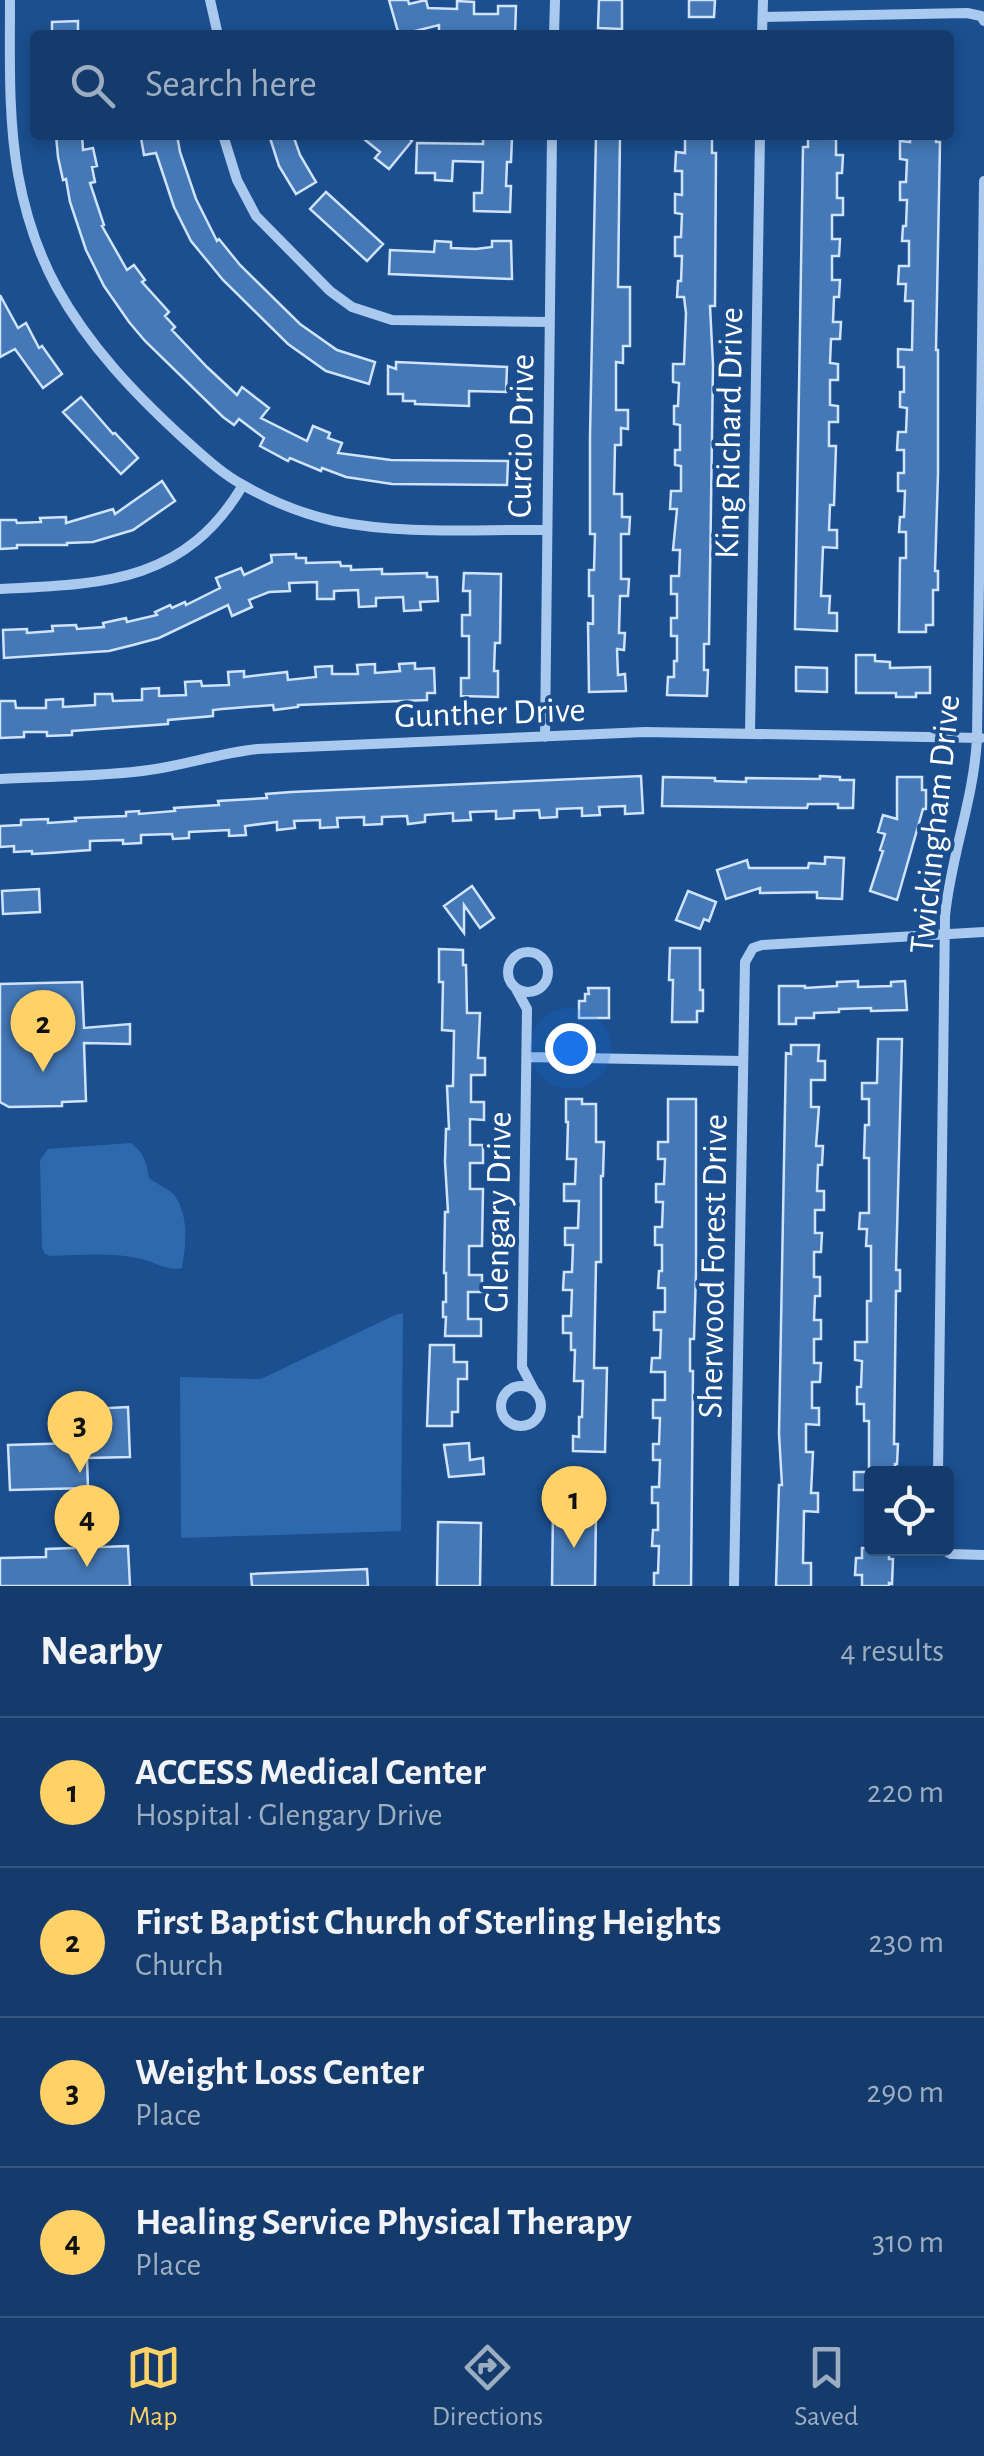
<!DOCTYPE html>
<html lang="en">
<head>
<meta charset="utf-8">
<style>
  :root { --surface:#143b6b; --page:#214673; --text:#f1f3f6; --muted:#9dadc1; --line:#33557e; --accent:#ffd166 }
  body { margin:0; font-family:"Alegreya Sans",sans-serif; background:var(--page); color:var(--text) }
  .controls { position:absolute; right:30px; bottom:30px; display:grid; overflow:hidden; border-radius:10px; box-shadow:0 5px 15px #0003 }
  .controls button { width:90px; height:90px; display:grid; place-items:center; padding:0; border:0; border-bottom:2px solid var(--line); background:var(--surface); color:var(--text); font:50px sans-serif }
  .you { position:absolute; left:570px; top:1048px; width:35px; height:35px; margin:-25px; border:8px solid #fff; border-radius:50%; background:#1a73e8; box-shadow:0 0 0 15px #1a73e833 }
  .badge { display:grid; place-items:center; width:65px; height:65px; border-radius:50%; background:var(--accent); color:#111; font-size:32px; font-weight:700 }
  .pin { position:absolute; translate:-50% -82px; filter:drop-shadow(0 2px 5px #0008) }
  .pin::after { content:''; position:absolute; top:52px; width:35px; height:30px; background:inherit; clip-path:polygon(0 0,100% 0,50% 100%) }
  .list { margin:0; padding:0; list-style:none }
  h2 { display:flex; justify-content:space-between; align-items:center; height:130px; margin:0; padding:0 40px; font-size:42px }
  h2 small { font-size:32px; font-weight:400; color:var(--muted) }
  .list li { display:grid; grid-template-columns:65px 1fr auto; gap:30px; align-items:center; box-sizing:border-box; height:150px; padding:0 40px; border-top:2px solid var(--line) }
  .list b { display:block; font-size:38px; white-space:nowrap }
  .list p { margin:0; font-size:32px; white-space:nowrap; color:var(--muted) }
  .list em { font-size:32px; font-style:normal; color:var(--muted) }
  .icon { flex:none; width:55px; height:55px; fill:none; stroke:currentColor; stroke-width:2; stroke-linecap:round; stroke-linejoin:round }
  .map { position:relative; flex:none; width:984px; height:1586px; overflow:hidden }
  .search { position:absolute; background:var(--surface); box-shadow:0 5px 15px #0003; left:30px; right:30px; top:30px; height:110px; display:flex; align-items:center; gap:25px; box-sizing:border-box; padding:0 35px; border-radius:10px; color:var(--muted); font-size:38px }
  .sheet { height:730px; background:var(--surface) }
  nav { display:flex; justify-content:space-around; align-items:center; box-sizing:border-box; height:140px; border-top:2px solid var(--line); background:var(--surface); font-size:28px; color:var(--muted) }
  nav a { display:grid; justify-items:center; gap:5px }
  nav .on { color:var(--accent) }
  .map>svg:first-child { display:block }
  .green { fill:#2e69ad }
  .building { fill:#4478b7; stroke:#cfe3fa; stroke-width:2.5 }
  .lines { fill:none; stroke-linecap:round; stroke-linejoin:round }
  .street { stroke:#a9c9ee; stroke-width:10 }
  .labels { text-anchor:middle; stroke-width:8; stroke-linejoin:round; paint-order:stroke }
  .street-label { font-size:35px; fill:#fff; stroke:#1b4f8f }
</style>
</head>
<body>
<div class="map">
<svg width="984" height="1586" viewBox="0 0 984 1586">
  <rect width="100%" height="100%" fill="#1b4f8f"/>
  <path class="green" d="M131,1143C144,1153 146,1162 149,1178C156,1184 170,1189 175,1196C189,1216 186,1245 182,1268C169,1271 158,1264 145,1260C114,1252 82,1255 50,1256L45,1254L42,1248L40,1160L48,1149Z
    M403,1313L401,1531L181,1538L180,1377L261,1379L395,1315Z"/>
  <path class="building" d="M389,0H408L409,4L426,0L428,8L457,9V1L474,2V14H498V6H516L515,35H449V33H439V25L399,35Z
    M599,0H622V29L598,28Z
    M689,0H715L714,17H689Z
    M78,21V35H52V22Z
    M56,135H82L83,150L93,148L97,166L92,167L95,182L90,183L104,225L102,226L127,270L134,265L145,280L142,282L169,312L165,316L175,327L172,330L207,367L237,395L242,387L269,408L261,418L307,441L313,426L330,433L328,438L342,443L338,453L391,460L508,461L507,485L392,484L346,477L322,468L321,471L290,458L288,461L260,446L264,438L239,419L234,425L223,417L145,341L129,322L104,286L86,250L70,202L66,179L63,180L58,157Z
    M147,135H177L180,152L196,199L217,241L219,239L240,265L300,324L337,350L375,362L369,384L326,371L288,344L223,280L191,241L174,207L156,153L144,155L141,138L147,137Z
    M269,135H293L300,155L316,182L296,194L279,166Z
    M359,135H405L412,141L389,169L375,158L380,152Z
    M483,135L512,137L511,162H507L506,186H511L510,212L474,211V193H482L483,162L453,161L452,181L435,180V173H416L417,143L483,144Z
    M596,135H620L618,287H630V346H623V363L616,362V410H628V429L621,428V445H615L614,494H622V517H630L629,534H621V579H629L628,596H620L619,633H625L624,650L617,649L618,675L625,674L626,691L589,692L588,623L593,624V596H589V570H594L595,534H590V436Z
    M685,135H712V153H716L715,306H710L713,365L709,644H704V670H708L707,696L667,695L668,677H674V661H677V636H671V618H677V594H671V576H679L680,550H673L677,509H670L671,491H681V466L675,465V450H680V425L674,424V406H678L679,383L673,382V364H684L686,313L684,297H677L678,281H681L682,256H675V237H681L682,214L675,213V194L682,195V171H675L676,152L685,153Z
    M910,135H936V142H940L936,350H938V474L935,571H938V590H933V625H926V632H899L900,558H906V532H899L900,517H904L905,491H898V473H904V450H897L898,432H906L907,408L900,407V392H904V367H898V349L912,350L913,301H905L906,284H898L899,266H909V241H902L903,226H906L907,200H900V182H906L907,160L900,159V141L910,142Z
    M808,138L836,139V155H843L842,173H837V198H843V215H832V239H840L839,256H832V280H840L839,297H834L833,322H841L840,339H831L830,363L838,364V380H830V405L838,406V422H829V446H836L834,505H830L829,530H837V548L823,547L821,596H830L829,613H837V631L795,629L803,147H808Z
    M326,192L383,244L367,261L310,209Z
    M435,241L451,242V248L476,249L492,247V241H511L512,279L389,274L390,250L434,252Z
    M0,295L18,328L26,323L39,348L42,346L62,374L43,388L15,349L0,357Z
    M396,362L507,367L506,392L469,391V406L415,404V401H403V394H388V366L396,369Z
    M81,397L113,434L115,433L138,458L121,474L63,412Z
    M162,481L175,501L133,530L93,542L67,543V545H17V548L0,549V520H16L17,523L41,522L40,518L66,517V523L113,509L115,514Z
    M296,554V558H306V563L340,562L341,566H351V570L382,569V574H393L427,573V577H437L438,601L420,602L421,610L404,611L403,597L376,598V606L359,607L358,590L334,591V599H317V582L289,583L290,591L269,592L249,600L252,607L232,616L228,605L159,638L133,645L109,651L4,658L3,630L27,629V633L53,631L52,626L76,625L77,629L104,627L103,623L126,618L127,622L157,615L155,612L170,605L172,608L185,602L186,605L220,588L216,578L241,568L244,575L272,562L271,555Z
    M464,573L501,574L500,643H495L494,671H498V697L461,696V678H469V636H462V615H470V591H463Z
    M856,655H875V661L890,662V668L930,667V693H916V697H896V693H856Z
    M415,663V669L434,668L435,693H427V700L298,705V707L274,710L273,705L222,709L213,710V716L168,720V724L72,731V735L47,736V732H24V737L0,738V701H15L16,708H46V700L63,699V707L95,705V694H112L113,701L142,700V689L159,688V696L186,695L185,682L201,681L202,686L229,685L228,672L244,671V677L287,672L288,680L316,677L315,667L332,666V674H358L357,665L375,664V673L400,671L399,664Z
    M796,667L827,668V692L796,691Z
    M641,776L643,813L625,814V806L599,807L600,815L582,816V808L557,809V817L540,818L539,810L514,811V818L496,819V811L470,812L471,820L453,821V813L425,815V822L408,824L407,816L382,817V824L364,825V817L337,818L338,827L320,828V820L294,821L295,828L277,830V822L245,826L246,835L229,836V830L189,832V838L173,839L172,834L141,835V843L123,844V840L90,841V850L50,853L32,854V851L14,852V846L0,847V826L21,825V820L48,819V823L76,821L75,818L126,816V812L139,811V814L175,811L174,808L219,805L218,801L267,798L266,794L291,792Z
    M820,776L840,777V780H854L853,808H838V804H808L807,808L662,806L663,777L715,778V781L746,782V778L820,779Z
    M897,777H922V790H926V809H923L897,900L870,891L883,851L880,850L885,834L878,832L883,815L897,819Z
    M825,857L844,858L842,899L817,898V892L760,893V888L726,899L717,870L747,860L749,868H808L809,863L825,864Z
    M472,886L494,918L480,928L464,905V933L444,906Z
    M39,889L40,912L3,914L2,891Z
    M688,891L716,902L709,921L704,919L700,929L676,920Z
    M670,948H700V990H703V1011H697V1022H672L673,980H669Z
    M439,949L463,950V965H466L467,1013H480L478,1058H485V1075H471V1102H484V1120L470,1119V1145H483V1163H470V1189H483L482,1246H469V1275H482V1292H468V1319H481V1336H445L446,1317H443V1302H446V1273H444L445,1212H448L445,1162L446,1129H449L447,1086H453L454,1031L442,1030L443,982H439Z
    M858,981V987L891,986V982L905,981L907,1010L871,1011V1008L839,1009V1012L814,1013V1018H796V1024H779V986H805V988L837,986V982Z
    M82,982L84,1028L130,1024V1044L84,1043L86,1101L62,1102V1106L9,1107L0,1102V984Z
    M588,988H609V1018H579V1001H585V994H589Z
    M878,1039H902L896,1270H900V1291H896L894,1444H898L897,1464H895V1474H872V1490H854V1472H869V1421H864V1404H857V1387H861L862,1361L855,1360V1342H867V1301H871V1246H866L867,1229H859L860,1213H869V1158H864L865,1125H869V1099H862V1083H877Z
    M791,1045H819L818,1061H825V1080H811V1107H819L816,1146H823L822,1165H818L817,1191H824V1210H815V1233H822L821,1252H814V1277H820V1296H815L814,1320H821V1339H814V1363H821L820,1382H812V1408H819V1425L806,1424V1452H813L811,1493H818V1512L804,1511L803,1563H811V1586H776L779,1485H782L779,1434L786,1053L791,1054Z
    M566,1099H582V1104H596V1142H604L603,1176H601V1262H596L594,1368H607L605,1452L573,1451V1436L579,1437V1417H582L583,1381H574L575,1350H571V1333H563V1316H571L572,1290H563L564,1272H572L573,1245H565V1228H578L579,1201H564V1184H575L576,1159H567L568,1122H566Z
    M668,1099H696V1272L694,1339H690V1371H693L691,1586H654V1573H658L659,1546H652L653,1530H658V1503H652V1487H659L660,1460H653V1444H659L660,1418H653V1400H665V1372H651L652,1358H660L661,1330H654V1312H665V1288H658L659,1271H662V1245H655V1227H662L663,1202H656V1184H664L665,1159H658V1142H668Z
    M430,1345H454V1362H467V1379H458V1412H452V1426H427Z
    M86,1405L90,1409L128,1407L130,1457L87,1458L88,1488L10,1490L8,1445L77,1443L84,1434V1419L78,1408Z
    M469,1443L470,1460L483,1458L484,1474L449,1477L444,1445Z
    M553,1510H596L595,1586H552Z
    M438,1522L481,1523L480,1586H437Z
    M128,1546L130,1586H0V1558L46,1557V1549Z
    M862,1548H889V1559H893L892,1584L889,1583V1586H862V1575H855L856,1558H862Z
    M367,1569L368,1586H252L251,1574Z"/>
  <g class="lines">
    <path class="street" d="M10,0C10,58 8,117 18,174C25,213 38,253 57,288C89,346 135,394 183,438C202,455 221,473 243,485C271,501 303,514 334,521C403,535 476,529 546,530
      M210,0L218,35
      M763,17L967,13L981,16L984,21
      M554,35L555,0
      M762,35L763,0
      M223,135L237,180L256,216L330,291L352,307L392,320L549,322
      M0,589C103,584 185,583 243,485
      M750,733L760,135
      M545,737L552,135
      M0,779C49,776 101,777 149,770C186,765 220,753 257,749L645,732L981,738
      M508 972a20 20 0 1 1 40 0a20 20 0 1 1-40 0Z
      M515,987L527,1009L522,1367L534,1390
      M527,1057L742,1061
      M501 1406a20 20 0 1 1 40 0a20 20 0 1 1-40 0Z
      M938,1474L945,916C951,855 974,799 977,738L984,181
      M940,1548L951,1554L984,1555
      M734,1586L745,962L753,948L762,945L984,932"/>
  </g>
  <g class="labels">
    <g class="street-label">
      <text transform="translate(728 433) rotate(-89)" y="12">King Richard Drive</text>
      <text transform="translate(520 436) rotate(-89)" y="12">Curcio Drive</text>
      <text transform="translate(490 712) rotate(-2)" y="12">Gunther Drive</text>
      <text transform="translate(934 824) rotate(-84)" y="12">Twickingham Drive</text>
      <text transform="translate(497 1212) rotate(-89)" y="12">Glengary Drive</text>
      <text transform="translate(712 1266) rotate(-89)" y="12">Sherwood Forest Drive</text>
    </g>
  </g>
</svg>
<div class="controls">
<button><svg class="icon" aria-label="locate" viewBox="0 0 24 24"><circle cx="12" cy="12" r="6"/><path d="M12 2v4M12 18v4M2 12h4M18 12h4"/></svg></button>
</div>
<div class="you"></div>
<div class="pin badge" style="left:574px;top:1548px">1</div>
<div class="pin badge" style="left:43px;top:1072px">2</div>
<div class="pin badge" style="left:80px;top:1473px">3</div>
<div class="pin badge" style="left:87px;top:1567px">4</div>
<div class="search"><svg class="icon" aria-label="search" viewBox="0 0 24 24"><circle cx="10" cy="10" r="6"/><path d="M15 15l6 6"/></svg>Search here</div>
</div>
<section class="sheet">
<h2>Nearby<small>4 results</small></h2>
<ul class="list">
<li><span class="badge">1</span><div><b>ACCESS Medical Center</b><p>Hospital · Glengary Drive</p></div><em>220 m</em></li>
<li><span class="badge">2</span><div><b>First Baptist Church of Sterling Heights</b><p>Church</p></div><em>230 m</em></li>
<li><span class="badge">3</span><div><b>Weight Loss Center</b><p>Place</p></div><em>290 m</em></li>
<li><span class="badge">4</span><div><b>Healing Service Physical Therapy</b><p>Place</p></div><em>310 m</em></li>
</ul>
</section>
<nav>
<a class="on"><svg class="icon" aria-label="map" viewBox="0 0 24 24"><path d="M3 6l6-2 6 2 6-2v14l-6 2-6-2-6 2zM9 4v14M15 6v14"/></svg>Map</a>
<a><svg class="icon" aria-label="directions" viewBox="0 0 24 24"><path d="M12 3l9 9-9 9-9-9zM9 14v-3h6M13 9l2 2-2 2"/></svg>Directions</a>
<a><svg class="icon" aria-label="saved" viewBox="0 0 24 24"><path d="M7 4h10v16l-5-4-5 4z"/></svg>Saved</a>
</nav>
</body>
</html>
